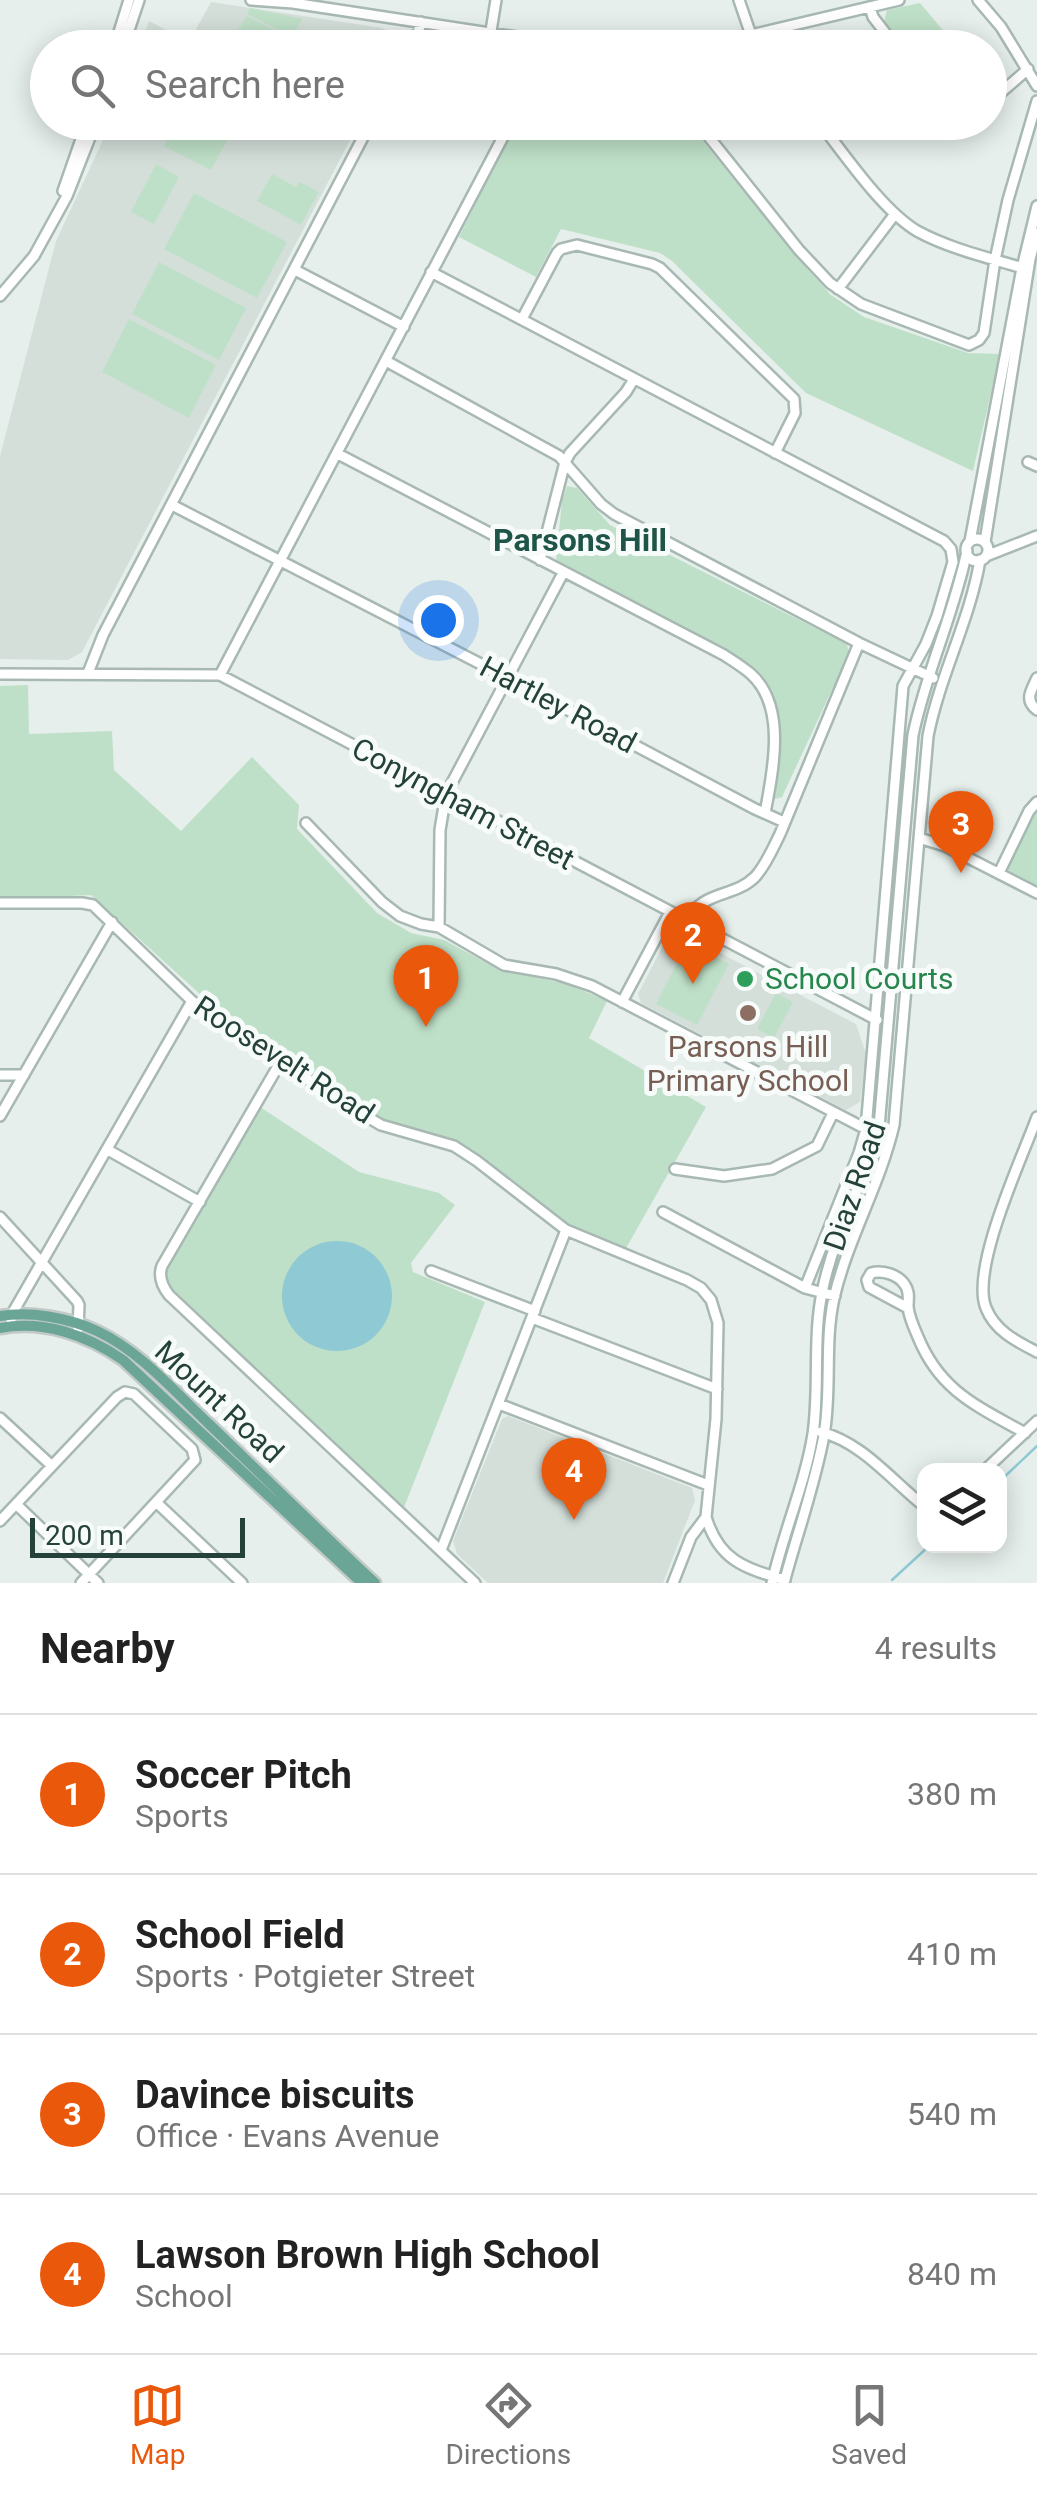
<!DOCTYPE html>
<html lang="en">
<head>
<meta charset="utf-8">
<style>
  :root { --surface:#fff; --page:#f6f6f6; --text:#222; --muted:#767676; --line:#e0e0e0; --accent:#ea580c }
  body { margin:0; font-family:Roboto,sans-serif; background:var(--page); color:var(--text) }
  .controls { position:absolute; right:30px; bottom:30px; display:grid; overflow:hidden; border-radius:20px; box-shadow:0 5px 25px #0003 }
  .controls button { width:90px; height:90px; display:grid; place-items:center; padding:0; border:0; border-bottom:2px solid var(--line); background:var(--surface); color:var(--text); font:50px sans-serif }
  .scale { position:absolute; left:30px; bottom:25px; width:215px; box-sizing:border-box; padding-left:10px; border:5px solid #24423a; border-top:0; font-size:28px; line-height:35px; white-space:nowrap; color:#24423a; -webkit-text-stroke:8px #f7fbf9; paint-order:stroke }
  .you { position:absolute; left:438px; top:620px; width:35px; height:35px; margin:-25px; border:8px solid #fff; border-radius:50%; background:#1a73e8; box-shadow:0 0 0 15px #1a73e833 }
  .badge { display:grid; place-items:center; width:65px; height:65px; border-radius:50%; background:var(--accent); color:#fff; font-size:32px; font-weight:700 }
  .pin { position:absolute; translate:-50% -82px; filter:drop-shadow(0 2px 5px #0008) }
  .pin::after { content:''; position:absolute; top:52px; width:35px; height:30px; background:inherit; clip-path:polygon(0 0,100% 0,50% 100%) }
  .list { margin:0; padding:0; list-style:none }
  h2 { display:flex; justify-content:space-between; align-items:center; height:130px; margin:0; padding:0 40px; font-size:42px }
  h2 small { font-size:32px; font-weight:400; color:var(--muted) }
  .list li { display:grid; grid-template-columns:65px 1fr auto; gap:30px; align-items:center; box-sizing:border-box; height:160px; padding:0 40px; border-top:2px solid var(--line) }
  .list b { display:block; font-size:38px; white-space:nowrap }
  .list p { margin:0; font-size:32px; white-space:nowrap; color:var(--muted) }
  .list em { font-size:32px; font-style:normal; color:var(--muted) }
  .icon { flex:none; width:55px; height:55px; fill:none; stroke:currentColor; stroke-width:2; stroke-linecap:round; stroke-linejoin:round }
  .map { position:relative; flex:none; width:1037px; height:1583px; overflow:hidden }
  .search { position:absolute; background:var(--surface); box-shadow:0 5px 25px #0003; left:30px; right:30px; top:30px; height:110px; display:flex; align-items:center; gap:25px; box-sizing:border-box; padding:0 35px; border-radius:55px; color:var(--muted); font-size:38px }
  .sheet { height:770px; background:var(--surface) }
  nav { display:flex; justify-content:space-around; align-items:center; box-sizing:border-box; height:140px; border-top:2px solid var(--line); background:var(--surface); font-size:28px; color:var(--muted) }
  nav a { display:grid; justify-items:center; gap:5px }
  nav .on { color:var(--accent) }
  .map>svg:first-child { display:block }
  .built { fill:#d4dfda }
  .green { fill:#bfe0c8 }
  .water { fill:#8ec9d4 }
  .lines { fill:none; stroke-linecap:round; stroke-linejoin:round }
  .stream { stroke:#8ec9d4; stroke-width:2.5 }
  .minor-casing { stroke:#a8b8b2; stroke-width:14 }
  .major-casing { stroke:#c2cac8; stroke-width:15 }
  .minor { stroke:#fff; stroke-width:9 }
  .major { stroke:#6aa596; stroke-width:10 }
  .leisure-dot { fill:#2e9e5b; stroke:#f7fbf9; stroke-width:4 }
  .education-dot { fill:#8d6e63; stroke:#f7fbf9; stroke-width:4 }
  .labels { text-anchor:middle; stroke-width:10; stroke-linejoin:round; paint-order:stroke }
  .street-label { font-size:30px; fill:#24423a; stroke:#f7fbf9 }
  .leisure-label { font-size:30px; fill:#27864d; stroke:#f7fbf9; text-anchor:start }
  .education-label { font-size:30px; fill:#785e54; stroke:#f7fbf9 }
  .neighbourhood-label { font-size:32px; font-weight:bold; fill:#1f5548; stroke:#f7fbf9 }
</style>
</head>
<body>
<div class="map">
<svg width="1037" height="1583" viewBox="0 0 1037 1583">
  <rect width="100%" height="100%" fill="#e6efeb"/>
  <path class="built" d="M211,2L382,28L389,32L395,48H139L149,21L189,42Z
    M111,123H359L82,652L68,660L0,659V456L56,241Z
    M676,930L856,1024L866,1054L860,1102L846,1110L641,1003L638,994L670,932Z
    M508,1416L692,1488L695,1500L663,1583H488L457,1554L453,1541L502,1419Z"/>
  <path class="green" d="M920,3L957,47H905L884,22L887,10Z
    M250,8L302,19L288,46L278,41L282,32L247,14Z
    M247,16L276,31L268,46L269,47H252L256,40L251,37L245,47H227Z
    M433,30H436L532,47H428C422,42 420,37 427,31Z
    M176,123V122L236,123L211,170L164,146Z
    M508,123H688L808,270L831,295L864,317L968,353L1000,354L973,471L806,393L672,261L660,253L561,229L536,277L459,237L509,137Z
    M156,164L179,177L154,224L131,212Z
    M272,174L296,187L300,182L319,192L301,225L257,201Z
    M194,193L287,242L257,298L164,249Z
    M159,262L246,308L219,360L132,314Z
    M129,319L216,365L189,418L102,372Z
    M567,486L577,488L610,525L847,644L849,653L782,797L775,799L771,795C774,763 786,712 768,684C760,669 746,661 732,652L556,561L562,501Z
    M28,685L29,734L112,731L114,770L181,831L252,757L299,805L297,829L377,913L411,933L444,940L500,970L567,984L607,1001L589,1038L706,1107L625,1250L574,1229L460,1143L393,1125L374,1117L202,996L91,895L0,899V686Z
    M1037,806V889L1007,875L1006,869Z
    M688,942L729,964L697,1025L656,1004Z
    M776,993L793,1002L774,1038L757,1029Z
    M260,1107L359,1172L439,1193L455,1205L411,1263L413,1272L485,1302L403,1510L169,1290L165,1283L164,1270Z"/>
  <path class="water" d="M282 1296a55 55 0 1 1 110 0a55 55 0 1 1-110 0Z"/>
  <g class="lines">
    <path class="stream" d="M1000,1481L1037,1446
      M892,1580L929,1546"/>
    <g class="minor-casing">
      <path id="minor" d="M251,0L293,3L589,48
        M739,0L751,35L758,48
        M978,0L1001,27L1037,86
        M870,7L873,17L897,48
        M491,31L496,0
        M114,48L129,0
        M123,48L139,0
        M412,48L417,37L421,22
        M696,48L899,0
        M990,102L1028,69
        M697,122L799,250L830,283L861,304L969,345L979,340L984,333L995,260L1008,200L1037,101
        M819,122C845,155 882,210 917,231C950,249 990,258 1026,269
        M63,191L87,122
        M295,270L404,327
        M431,272L944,541L951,549L953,562L937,616L926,644L903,686L866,1129L859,1153L805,1288
        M838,289L895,214
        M0,296L34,256L67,196L96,122
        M522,319L557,253L561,249L577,245L652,264L660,268L794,399L795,413L775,453
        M386,361L559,456L601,504L614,514L859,643L933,678
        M338,454L724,655C733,661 743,667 751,674C787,706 773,771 765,813
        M1028,462L1037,466
        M172,505L506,677L755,809L784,822
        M966 550a11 11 0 1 1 22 0a11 11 0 1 1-22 0Z
        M970,541L1022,268L1037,206
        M985,542L1030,259L1037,233
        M986,556L1037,536
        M540,560L565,462L570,453L626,392L634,379
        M88,673L103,635L371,122
        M0,674L220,675L877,1020
        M220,675L503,137L502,122
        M1037,678C1031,691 1024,700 1037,710
        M306,823L382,902L400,916L421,924L439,927L504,965L556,974L592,986L866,1129
        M919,838L945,846L1037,893
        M999,873L1029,811L1037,802
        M0,903H82L93,905L192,1001L340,1101L381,1125L454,1146L477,1161L566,1230L687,1280L701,1288L711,1300L718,1323L716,1419L706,1517C719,1561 745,1568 785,1580
        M687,921C702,890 734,898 755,877C766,865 773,848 780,834L859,643
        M439,927L440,830L446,794L563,573
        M622,1002L670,912
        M281,1061L162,1266C158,1277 162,1286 169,1295L475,1583
        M0,1075H24
        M0,1116L112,922
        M1037,1117C1022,1158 970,1269 986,1308C995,1331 1016,1341 1037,1352
        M108,1150L200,1202
        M675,1169L724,1176L772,1169L817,1146L833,1113
        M663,1212L805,1288L835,1296
        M0,1217L77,1301L79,1305L78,1329
        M431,1271L535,1311
        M908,1308L869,1287L867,1280L871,1273C882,1270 898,1274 905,1285C910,1292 908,1299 908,1307C909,1317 914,1328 918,1337C940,1391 977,1406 1025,1433
        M532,1318L717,1389
        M11,1320L12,1314C72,1210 132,1106 192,1001
        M499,1404L708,1485
        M0,1418L52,1466
        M821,1432C863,1443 891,1480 924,1506
        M985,1470L1037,1421
        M157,1503L242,1583
        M16,1504L98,1583
        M0,1521L117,1397L125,1392L134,1394L192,1449L195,1460L81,1583
        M441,1550L566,1230
        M673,1583L691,1537L706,1517
        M772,1583C783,1533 805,1484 813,1434C820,1386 812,1336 823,1288C835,1232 864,1182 879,1127L913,735C926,672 954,614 967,551
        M784,1583C797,1534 815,1485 824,1435C832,1390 824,1343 834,1298C848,1238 880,1185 894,1125L928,736C940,675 970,620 980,560"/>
    </g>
    <g class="major-casing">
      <path id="major" d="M0,1316C31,1311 69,1318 97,1331C140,1351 175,1392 209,1424C264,1477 319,1531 375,1583
        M0,1328C44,1320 87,1335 123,1360L362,1583"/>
    </g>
    <use href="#minor" class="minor"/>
    <use href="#major" class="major"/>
  </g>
  <circle class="leisure-dot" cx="745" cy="979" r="10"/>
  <circle class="education-dot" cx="748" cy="1013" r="10"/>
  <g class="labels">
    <g class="street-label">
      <text transform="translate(558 705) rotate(28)" y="10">Hartley Road</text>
      <text transform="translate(463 804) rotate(28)" y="10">Conyngham Street</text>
      <text transform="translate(284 1060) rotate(33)" y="10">Roosevelt Road</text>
      <text transform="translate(855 1186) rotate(-71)" y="10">Diaz Road</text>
      <text transform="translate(219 1402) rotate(43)" y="10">Mount Road</text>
    </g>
    <g class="leisure-label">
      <text x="765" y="989">School Courts</text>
    </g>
    <g class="education-label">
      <text x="748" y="1057">Parsons Hill<tspan x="748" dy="34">Primary School</tspan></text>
    </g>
    <g class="neighbourhood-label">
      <text x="580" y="551">Parsons Hill</text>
    </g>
  </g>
</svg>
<div class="controls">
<button><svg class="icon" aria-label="layers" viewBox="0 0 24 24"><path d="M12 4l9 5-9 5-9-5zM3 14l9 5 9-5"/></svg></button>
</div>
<div class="scale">200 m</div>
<div class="you"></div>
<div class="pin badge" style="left:426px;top:1027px">1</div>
<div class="pin badge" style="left:693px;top:984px">2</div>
<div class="pin badge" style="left:961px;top:873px">3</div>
<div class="pin badge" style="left:574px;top:1520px">4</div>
<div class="search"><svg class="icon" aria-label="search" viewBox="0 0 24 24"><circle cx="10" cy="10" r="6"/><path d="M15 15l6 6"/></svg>Search here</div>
</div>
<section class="sheet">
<h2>Nearby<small>4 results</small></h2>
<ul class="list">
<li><span class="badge">1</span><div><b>Soccer Pitch</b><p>Sports</p></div><em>380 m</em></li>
<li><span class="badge">2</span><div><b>School Field</b><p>Sports · Potgieter Street</p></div><em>410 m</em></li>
<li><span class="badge">3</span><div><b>Davince biscuits</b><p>Office · Evans Avenue</p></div><em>540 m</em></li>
<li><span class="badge">4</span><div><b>Lawson Brown High School</b><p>School</p></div><em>840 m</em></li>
</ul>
</section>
<nav>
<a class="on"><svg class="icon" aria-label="map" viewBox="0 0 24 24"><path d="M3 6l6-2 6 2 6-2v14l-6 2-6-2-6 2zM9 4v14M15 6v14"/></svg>Map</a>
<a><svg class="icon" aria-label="directions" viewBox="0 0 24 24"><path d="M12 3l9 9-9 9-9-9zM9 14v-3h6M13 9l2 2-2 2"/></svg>Directions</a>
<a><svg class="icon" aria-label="saved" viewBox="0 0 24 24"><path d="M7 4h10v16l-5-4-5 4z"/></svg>Saved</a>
</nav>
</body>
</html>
